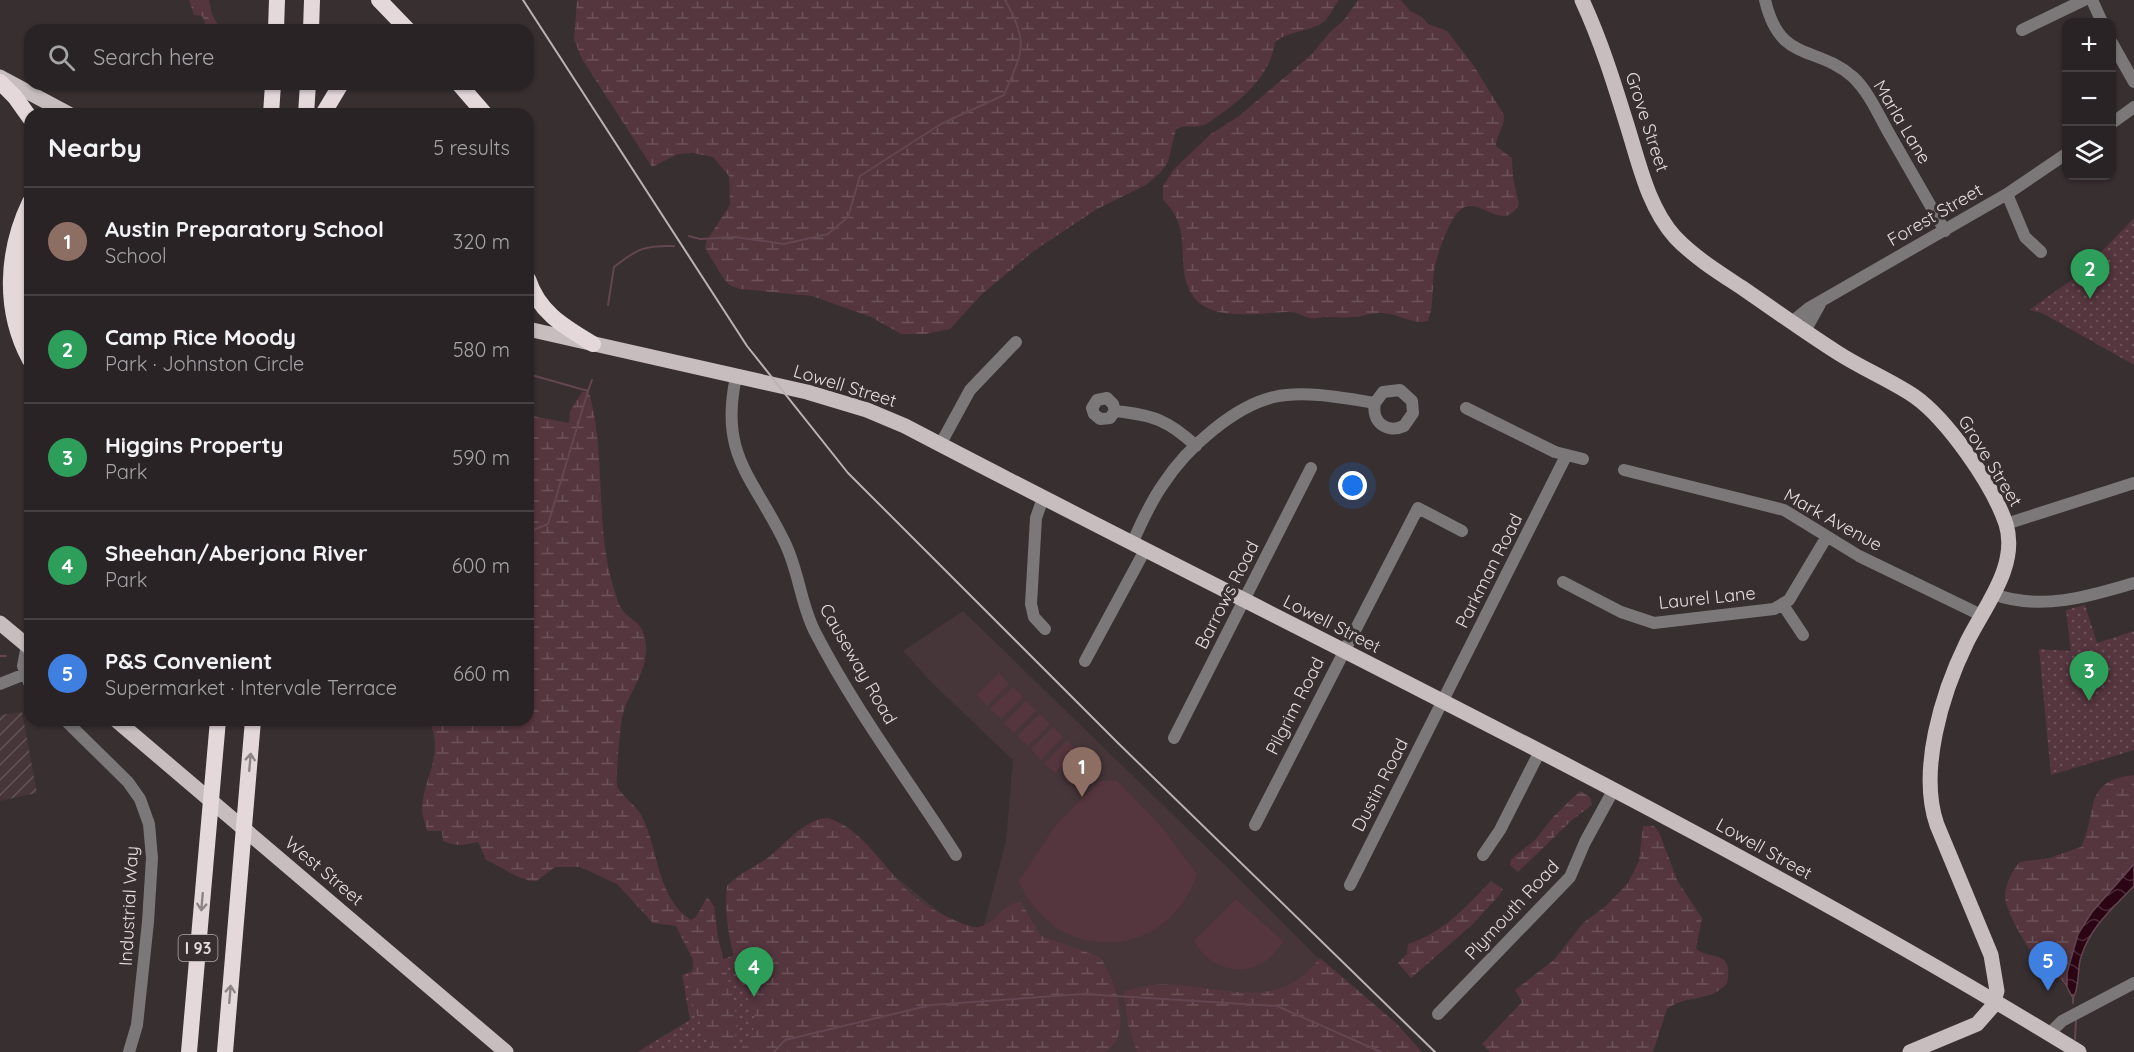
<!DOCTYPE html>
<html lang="en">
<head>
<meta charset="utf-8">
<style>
  :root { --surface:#2a2325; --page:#362f32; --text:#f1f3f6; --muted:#a5a4a7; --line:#464042; --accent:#bca0f2 }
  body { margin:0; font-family:Quicksand,sans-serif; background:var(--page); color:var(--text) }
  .controls { position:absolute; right:18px; top:18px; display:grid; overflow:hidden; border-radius:12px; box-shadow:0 2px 4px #0004 }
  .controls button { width:54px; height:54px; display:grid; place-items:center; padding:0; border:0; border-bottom:2px solid var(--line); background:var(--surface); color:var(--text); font:30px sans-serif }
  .you { position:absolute; left:1353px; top:486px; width:21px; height:21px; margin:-15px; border:4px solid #fff; border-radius:50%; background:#1a73e8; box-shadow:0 0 0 9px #1a73e833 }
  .badge { display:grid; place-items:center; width:39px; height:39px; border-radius:50%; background:var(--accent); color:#fff; font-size:20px; font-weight:700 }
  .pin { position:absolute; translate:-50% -50px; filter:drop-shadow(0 2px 3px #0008) }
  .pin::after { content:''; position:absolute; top:32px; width:21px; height:18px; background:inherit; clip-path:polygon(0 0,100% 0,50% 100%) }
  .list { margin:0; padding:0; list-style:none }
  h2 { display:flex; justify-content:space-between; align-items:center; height:78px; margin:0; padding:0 24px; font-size:26px }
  h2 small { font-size:20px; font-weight:400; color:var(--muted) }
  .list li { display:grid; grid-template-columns:39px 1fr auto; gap:18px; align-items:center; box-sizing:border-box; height:108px; padding:0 24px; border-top:2px solid var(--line) }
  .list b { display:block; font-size:22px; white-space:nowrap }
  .list p { margin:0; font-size:20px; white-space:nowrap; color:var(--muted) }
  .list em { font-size:20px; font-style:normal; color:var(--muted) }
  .icon { flex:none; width:33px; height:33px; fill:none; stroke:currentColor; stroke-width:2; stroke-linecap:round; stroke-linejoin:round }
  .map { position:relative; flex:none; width:2134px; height:1052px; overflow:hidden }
  .search { position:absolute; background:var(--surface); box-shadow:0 2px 4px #0004; left:24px; top:24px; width:510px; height:66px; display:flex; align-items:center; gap:15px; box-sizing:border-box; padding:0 21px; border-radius:18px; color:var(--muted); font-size:22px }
  .panel { position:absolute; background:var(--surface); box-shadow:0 2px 4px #0004; left:24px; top:108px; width:510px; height:618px; border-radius:18px }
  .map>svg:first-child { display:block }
  .built { fill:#46363a }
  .industrial { fill:url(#industrial-furrows) }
  .grass { fill:url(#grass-dots) }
  .wetland { fill:url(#wetland-marsh) }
  .garden { fill:#55353e }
  .water { fill:url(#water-waves); stroke:#634651; stroke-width:1.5 }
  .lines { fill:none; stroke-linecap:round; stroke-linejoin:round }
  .stream { stroke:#634651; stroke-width:2 }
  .minor { stroke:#7c7879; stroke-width:12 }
  .major { stroke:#c7bdbf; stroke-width:15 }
  .highway { stroke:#e4d8db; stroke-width:16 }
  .rail { stroke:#bab2b4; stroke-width:2 }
  .oneway { stroke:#8e8486 }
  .labels { text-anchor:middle; stroke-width:6; stroke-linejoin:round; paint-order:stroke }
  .shield { fill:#382f31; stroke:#b0a9ab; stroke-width:1.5 }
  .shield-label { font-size:16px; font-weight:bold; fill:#e4dddf }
  .street-label { font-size:18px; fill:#e4dddf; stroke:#382f31 }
</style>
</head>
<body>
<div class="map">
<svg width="2134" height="1052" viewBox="0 0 2134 1052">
  <defs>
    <pattern id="industrial-furrows" width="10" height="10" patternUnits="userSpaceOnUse" patternTransform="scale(1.5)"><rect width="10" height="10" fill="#46363a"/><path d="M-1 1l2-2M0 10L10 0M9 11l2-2" fill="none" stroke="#615356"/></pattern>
    <pattern id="grass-dots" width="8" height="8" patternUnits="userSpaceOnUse" patternTransform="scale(1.5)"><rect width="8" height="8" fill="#55353e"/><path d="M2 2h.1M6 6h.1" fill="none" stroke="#6d5259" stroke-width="1.8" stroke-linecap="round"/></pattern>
    <pattern id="wetland-marsh" width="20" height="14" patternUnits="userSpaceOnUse" patternTransform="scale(1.5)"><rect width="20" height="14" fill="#55353e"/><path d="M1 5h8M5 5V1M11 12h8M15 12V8" fill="none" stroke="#6d5259"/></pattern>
    <pattern id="water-waves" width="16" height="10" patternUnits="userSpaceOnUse" patternTransform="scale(1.5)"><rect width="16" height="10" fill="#2c0514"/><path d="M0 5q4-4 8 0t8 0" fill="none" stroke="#4a2936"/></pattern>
  </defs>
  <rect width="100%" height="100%" fill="#382f31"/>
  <path class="built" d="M963,611L1230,870L1412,1052H777L843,834L979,944L1006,841L1013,760L932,683L903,651Z"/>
  <path class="industrial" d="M22,712L37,793L0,801V715Z"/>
  <path class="grass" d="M2134,218V365L2042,313L2029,310L2080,274Z
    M2085,605L2097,643L2134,631V750L2051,775L2039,649L2071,651L2066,610Z
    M831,918L777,1052H637L690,1020L682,975Z"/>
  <path class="wetland" d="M189,0H209L212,14L220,30H203L205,22L202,16L194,15Z
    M577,0H1339C1334,6 1331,14 1326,20C1313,32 1289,30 1275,42C1270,79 1237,103 1208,123C1200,129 1186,124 1176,129L1168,162L1160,173L1146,185L1097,209L1035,250L982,294L950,329L926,334H901L871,317L812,296L740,289L731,286L724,279L705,248L707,240L730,205L729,176L713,157L693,153L678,154L652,167L582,59L574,39Z
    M1358,0H1401L1410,11L1422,17L1428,24L1447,31L1474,66L1504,115C1505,127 1496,135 1496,146L1512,158L1513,178L1519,204C1503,236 1477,192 1459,211C1449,221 1438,252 1435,266C1431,285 1435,303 1428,321C1410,325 1397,312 1379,313C1370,313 1361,317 1352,317C1343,318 1334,317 1325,317C1321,317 1315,319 1311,318C1303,317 1298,312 1290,312C1262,312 1208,324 1191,293C1174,265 1195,230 1163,200V186L1174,169L1211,134L1239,116L1312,54L1329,33L1344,20Z
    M582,392H589C607,456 594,525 614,589C616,594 617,601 620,606C629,623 644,618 646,646C648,671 629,692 623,714C620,723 616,777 617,786C623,798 635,804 641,815C659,847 656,898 691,920L696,917L707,897L714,906L718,937L733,999L738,1026L733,1043L720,1050L709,1046L691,1000L693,960L676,926L653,923L617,884L580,867H555L537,881C521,882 502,867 486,860L478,842C466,845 455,847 443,841L442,831H427C425,822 422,816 422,808C424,777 443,757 431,725L418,720H528V415L569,423L570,411Z
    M2134,775V864C2127,873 2119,879 2112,888C2086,919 2071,946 2067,987C2060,976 2050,975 2042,966C2031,954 2005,912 2005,896C2005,885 2012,870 2020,862L2049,858L2081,847C2099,812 2081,781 2134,775Z
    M1580,791L1590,797L1592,805L1572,820L1518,872L1510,865L1511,859L1535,840L1554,816Z
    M828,818C863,829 884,868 909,892C925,907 949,919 969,926C991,934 1002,902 1021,902L1041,936L1100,957C1115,980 1135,1034 1105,1052H739C745,1042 756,1031 755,1018C755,1006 746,999 743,988C733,955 723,921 727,886C739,873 756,867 770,856C786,843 806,818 828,818Z
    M1643,826H1654L1659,832L1678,882L1702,918L1696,948C1706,961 1735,947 1727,983C1711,1003 1686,994 1667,1009L1653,1052H1490L1482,1044L1522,1002L1515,990L1554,960L1583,923L1606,906L1628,883L1639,861Z
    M1491,881L1503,889L1500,894L1473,924L1411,978L1398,963L1407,954L1408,944C1446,931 1464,908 1491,881Z
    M1320,958L1396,1023L1422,1052H1137L1128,1025L1124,992C1190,964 1267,1029 1320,958Z"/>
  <path class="garden" d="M999,673L1009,684L987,706L977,695Z
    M1013,687L1023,697L1001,719L990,709Z
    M1026,701L1036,711L1014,733L1004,723Z
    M1040,714L1050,724L1028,746L1017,736Z
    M1053,727L1063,737L1041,760L1031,749Z
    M1067,741L1077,751L1055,773L1044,763Z
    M1116,780L1160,825L1197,874C1167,963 1055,966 1019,881L1056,825L1100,781Z
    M1236,899L1283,941C1263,980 1213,978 1194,940Z"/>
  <path class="water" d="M2134,864V886C2113,908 2090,927 2081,957C2077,969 2080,987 2073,998L2067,987V973L2078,934L2092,912Z"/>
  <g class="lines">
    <path class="stream" d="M689,236L700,239L735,237L784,244L828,234L848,217L860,176L941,124L1004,95C1022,52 1030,44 1005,0
      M608,305L614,267C637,249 644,245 674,246
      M528,374L588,391L592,380
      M528,532L548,524L588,391
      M0,656H6
      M2073,995V1003
      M2075,1039L2076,1019
      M774,1052L785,1040L931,1005L1083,994L1277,1006L1381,1052"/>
    <path class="minor" d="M1765,0C1780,64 1815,44 1853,77C1869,92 1879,116 1890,135C1908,167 1927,199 1945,231
      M2092,0L2102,22
      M2022,30L2084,0
      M2112,43L2134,82
      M2112,123L2134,107
      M2007,194L2025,237L2041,252
      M1792,322L1809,308L2007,194L2066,154
      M1805,331L1820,304
      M736,377C719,455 753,477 784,541C799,570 800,603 815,632C855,710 909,781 956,855
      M1466,408L1555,452L1583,459
      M1115,411L1110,418L1100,419L1094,414L1092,408L1097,400L1107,398L1113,404L1115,411C1153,415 1168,420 1196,446
      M940,445L970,390L1016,342
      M1624,470L1784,510L1859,556L1981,615
      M1043,498L1036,518L1031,604L1034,617L1045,629
      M2006,524L2134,483
      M1132,544C1141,523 1151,501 1164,483C1186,449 1234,406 1274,397C1304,390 1344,398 1375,403C1371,422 1387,434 1404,426L1413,413L1412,401L1400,390L1383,392L1375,403
      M1563,582L1621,612L1654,623L1774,609L1789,600L1826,538
      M1993,594C2040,611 2088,597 2134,583
      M1783,605L1803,635
      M27,645L23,666L30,685
      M1085,661L1145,550
      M0,684L25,674
      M65,720L128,782L140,799L149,824L152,858L148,922L137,1025L129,1052
      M1174,738L1311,468
      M1255,825L1418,508L1462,531
      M1483,855L1500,830L1540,751
      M1350,885L1566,456
      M1438,1014L1570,877L1585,842L1614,789
      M2049,1034L2062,1021L2134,983"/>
    <path class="major" d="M1582,0C1601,41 1614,83 1627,125C1639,163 1648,207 1675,237C1694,257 1718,272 1741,287C1773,309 1805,332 1838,353C1863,369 1890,380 1914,396C1947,419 1993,485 2006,524C2019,566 1984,607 1967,642C1942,693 1918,771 1937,825L1991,955L1997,991L1992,1007L1977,1024L1910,1052
      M0,77L69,114
      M528,329L807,392L867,410L905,426C1298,632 1701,820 2079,1052
      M0,623L30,648
      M116,720L506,1052"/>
    <path class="highway" d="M379,0L408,30
      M276,30L277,0
      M311,30L312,0
      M0,82L15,97L30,118
      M459,84L485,114
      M271,114L273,84
      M306,114L308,84
      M323,114L341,84
      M30,202C6,252 3,310 30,360
      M30,235L23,275L30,329
      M528,279C539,313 565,327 593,344
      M189,1052L218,720
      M225,1052L253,720"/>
    <path class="rail" d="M523,0L747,346L848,473L1119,744L1435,1052"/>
  </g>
  <defs><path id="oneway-shaft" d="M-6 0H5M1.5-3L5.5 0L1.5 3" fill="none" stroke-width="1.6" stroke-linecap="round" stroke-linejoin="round" transform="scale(1.5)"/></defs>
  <g class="oneway">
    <use href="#oneway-shaft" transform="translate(250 762) rotate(-85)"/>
    <use href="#oneway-shaft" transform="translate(202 902) rotate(95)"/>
    <use href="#oneway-shaft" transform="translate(230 994) rotate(-85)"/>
  </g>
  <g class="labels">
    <rect class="shield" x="178.5" y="935" width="39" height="26" rx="4.5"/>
    <g class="shield-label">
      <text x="198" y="954">I 93</text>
    </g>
    <g class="street-label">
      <text transform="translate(1647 122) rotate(72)" y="6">Grove Street</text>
      <text transform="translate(1902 122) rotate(59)" y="6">Marla Lane</text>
      <text transform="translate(1935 215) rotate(-30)" y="6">Forest Street</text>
      <text transform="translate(845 386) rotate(17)" y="6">Lowell Street</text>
      <text transform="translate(1990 461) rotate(58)" y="6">Grove Street</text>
      <text transform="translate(1833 520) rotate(29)" y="6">Mark Avenue</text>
      <text transform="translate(1489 571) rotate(-63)" y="6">Parkman Road</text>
      <text transform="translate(1227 595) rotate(-63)" y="6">Barrows Road</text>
      <text transform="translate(1707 598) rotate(-6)" y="6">Laurel Lane</text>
      <text transform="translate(1332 624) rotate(27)" y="6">Lowell Street</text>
      <text transform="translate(858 664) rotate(60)" y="6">Causeway Road</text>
      <text transform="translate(1295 706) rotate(-63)" y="6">Pilgrim Road</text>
      <text transform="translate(1380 785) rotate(-63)" y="6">Dustin Road</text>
      <text transform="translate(1764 849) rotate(29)" y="6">Lowell Street</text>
      <text transform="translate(324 871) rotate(40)" y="6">West Street</text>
      <text transform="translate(129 906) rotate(-87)" y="6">Industrial Way</text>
      <text transform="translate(1512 910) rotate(-47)" y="6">Plymouth Road</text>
    </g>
  </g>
</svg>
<div class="controls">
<button>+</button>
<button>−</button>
<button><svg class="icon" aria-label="layers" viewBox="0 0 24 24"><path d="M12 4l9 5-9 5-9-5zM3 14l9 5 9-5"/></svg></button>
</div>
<div class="you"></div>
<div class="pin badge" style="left:1082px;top:797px;background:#8d6e63">1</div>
<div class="pin badge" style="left:2090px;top:299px;background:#2e9e5b">2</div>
<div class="pin badge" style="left:2089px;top:701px;background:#2e9e5b">3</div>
<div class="pin badge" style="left:754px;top:997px;background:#2e9e5b">4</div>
<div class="pin badge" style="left:2048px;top:991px;background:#3f7fe0">5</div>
<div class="search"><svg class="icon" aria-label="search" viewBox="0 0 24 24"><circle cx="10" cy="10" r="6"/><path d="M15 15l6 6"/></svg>Search here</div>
<section class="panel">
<h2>Nearby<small>5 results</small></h2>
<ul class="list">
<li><span class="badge" style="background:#8d6e63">1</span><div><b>Austin Preparatory School</b><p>School</p></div><em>320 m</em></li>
<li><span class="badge" style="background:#2e9e5b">2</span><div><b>Camp Rice Moody</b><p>Park · Johnston Circle</p></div><em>580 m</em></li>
<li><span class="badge" style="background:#2e9e5b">3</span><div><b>Higgins Property</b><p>Park</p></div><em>590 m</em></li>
<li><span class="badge" style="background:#2e9e5b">4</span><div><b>Sheehan/Aberjona River</b><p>Park</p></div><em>600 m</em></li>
<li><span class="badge" style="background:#3f7fe0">5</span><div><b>P&amp;S Convenient</b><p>Supermarket · Intervale Terrace</p></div><em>660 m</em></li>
</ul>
</section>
</div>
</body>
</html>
